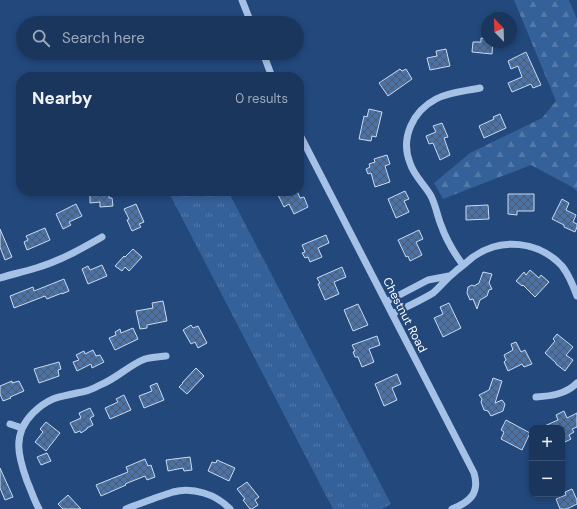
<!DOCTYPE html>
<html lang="en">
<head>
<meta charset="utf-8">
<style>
  :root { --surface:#1a365d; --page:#233e63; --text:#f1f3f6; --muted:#9fabbc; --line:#385072 }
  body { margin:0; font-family:"DM Sans",sans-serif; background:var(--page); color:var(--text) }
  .controls { position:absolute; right:12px; bottom:12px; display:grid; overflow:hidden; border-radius:8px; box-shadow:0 2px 6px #0003 }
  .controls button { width:36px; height:36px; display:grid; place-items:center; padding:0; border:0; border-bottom:1px solid var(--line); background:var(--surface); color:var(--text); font:20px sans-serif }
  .compass { position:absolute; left:481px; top:12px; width:36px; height:36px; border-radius:50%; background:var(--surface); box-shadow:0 2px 6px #0003; rotate:337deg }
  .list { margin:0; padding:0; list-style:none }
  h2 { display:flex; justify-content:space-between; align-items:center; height:52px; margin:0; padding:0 16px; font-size:17px }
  h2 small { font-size:13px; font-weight:400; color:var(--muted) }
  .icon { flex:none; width:22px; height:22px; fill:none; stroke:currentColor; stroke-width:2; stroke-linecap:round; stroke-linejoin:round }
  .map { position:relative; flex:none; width:577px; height:509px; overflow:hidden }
  .search { position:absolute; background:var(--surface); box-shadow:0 2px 6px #0003; left:16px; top:16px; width:288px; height:44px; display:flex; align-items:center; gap:10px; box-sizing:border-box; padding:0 14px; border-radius:22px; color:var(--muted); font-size:15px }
  .panel { position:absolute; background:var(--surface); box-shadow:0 2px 6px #0003; left:16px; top:72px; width:288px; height:124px; border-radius:16px }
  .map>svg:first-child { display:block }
  .grass { fill:url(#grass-tufts) }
  .forest { fill:url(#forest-firs) }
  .building { fill:url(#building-cross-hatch); stroke:#c8dcf5 }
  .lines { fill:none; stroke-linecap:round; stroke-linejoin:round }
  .minor { stroke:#a5c1e6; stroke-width:7 }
  .labels { text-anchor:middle; stroke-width:4; stroke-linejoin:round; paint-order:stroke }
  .street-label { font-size:12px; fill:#fff; stroke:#22487c }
</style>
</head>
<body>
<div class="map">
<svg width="577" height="509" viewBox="0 0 577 509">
  <defs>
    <pattern id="grass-tufts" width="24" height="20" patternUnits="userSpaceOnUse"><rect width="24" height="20" fill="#35619a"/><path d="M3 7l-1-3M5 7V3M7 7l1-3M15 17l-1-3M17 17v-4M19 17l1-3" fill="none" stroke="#5379a9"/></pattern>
    <pattern id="forest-firs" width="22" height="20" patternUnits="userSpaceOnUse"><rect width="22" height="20" fill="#35619a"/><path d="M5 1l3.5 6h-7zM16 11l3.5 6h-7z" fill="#5379a9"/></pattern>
    <pattern id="building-cross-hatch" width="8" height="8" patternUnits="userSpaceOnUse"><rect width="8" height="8" fill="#4b71a5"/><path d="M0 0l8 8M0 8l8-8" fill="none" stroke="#4c5b70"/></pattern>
  </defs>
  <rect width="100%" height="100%" fill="#22487c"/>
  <path class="grass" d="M168,191H228L391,504L382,509H333Z"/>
  <path class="forest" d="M514,0H569L577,19V191L572,187L531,165L443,199L434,183L470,153L542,118L556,101Z"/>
  <path class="building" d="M481,38L487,39V42H493L492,54L472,52L473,42H481Z
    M446,49L450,66L430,70L427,58L437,56L436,51Z
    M526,52L541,85L533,88L531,84L512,92L508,83L522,77L518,66L511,69L508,61Z
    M400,69L402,71L406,69L412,79L388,96L379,83Z
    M369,109L382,112L376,137L372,136L371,141L359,139L364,116L367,117Z
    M500,114L506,128L484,138L479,126L494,119L493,117Z
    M442,123L448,137L444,138L450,155L440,160L433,143L429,144L426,136L436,132L433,126Z
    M387,155L390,164L385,166L390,182L375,187L371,173L368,174L366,169L370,167L369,164L375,162L374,159Z
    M90,191H109V198H112L113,206L100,207V202L90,203Z
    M276,191H297L300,198L304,197L308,207L294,214L289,204L284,207Z
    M405,191L409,199L404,201L409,212L396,218L388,199Z
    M508,194H534V211H517V215L508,214Z
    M562,199L569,203L566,210L576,215L573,222L577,224V227L575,232L564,227V225L552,219Z
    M76,204L82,216L69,222L71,225L63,229L56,214Z
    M136,204L144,222L139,224L141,227L132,231L127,220L129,219L124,209Z
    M488,205L489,219L466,220V206Z
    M45,228L50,240L27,250L24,242L28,240L26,236Z
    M0,229L12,257L5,260L0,247Z
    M419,230L423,239L416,242L422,255L410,261L408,256L406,257L398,240Z
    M326,235L329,243L318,248L322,257L310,262L308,257L305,258L302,253L305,252L302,245Z
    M133,249L142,257L129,271L125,267L122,271L115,266L124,256L125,257Z
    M102,265L107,276L88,284L82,269L88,266L90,270Z
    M342,267L346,277L334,282L339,294L325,300L318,284L320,283L317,278Z
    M530,270L539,278L541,275L549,282L535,297L523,285L522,286L516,281L524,272L526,275Z
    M483,272L492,274L489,283L492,289L489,290L487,296L480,300L477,309L473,299L470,300L467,293L468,287L472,285L474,286L479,283Z
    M64,279L69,291L62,294V293L47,299L45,296L14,308L10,296L33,287L34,291Z
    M163,301L167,321L147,325V328L140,329L136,311L153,308L152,303Z
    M449,303L461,328L443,337L434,318L443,314L440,307Z
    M358,304L368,325L353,331L344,310Z
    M191,325L193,328L198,326L207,343L198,348L195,342L191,344L183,330Z
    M133,328L138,339L115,350L109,338L116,335L115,332L120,329L121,333Z
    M557,334L573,347L566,355L573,360L565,371L556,364V363L545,353L555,341L553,339Z
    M377,336L380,345L369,349L374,362L362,367L358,357H355L353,352L355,351L352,345Z
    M516,342L521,352L525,350L532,364L524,367L522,364L508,371L504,362L506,360L504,355L513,350L511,344Z
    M93,350L96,356L100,355L104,362L92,368L91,364L77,371L73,362L79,360L76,355L84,351L85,354Z
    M59,362L61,369L58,370L59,376L39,383L34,369Z
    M196,368L204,376L187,394L179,387L183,383H182Z
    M397,374L401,384L392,388L397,400L384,406L375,384Z
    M493,378L502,381L495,403L502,400L505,404L503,411L491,416L488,411L484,410L481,402L482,399L479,395L489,390Z
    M12,381V383L19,381L24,391L10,397L11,398L3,401L0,394V386Z
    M157,383L164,400L144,408L139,396L152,391L150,386Z
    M124,395L131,410L110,419L105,408L118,402L116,399Z
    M90,408L94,416L90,418L93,425L87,428V429L81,433L80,431L75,433L70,423L81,418L79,413Z
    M564,411L567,418L577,413V427L572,429L574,432L569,435L571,439L565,442L562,436V428H540L558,420L556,415Z
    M506,420L530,433L522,450L501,439L504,432L501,430Z
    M46,422L60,433L46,451L35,442L43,432L40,429Z
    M47,453L51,461L41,465L37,457Z
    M190,457L192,470L184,471L183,468L168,471L166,460Z
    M145,459L148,466L151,465L155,477L147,480L145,476L125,484L126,485L101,496L96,485L128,472L126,467Z
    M217,460L235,468L229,481L208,471L212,462L216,463Z
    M0,468L13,497L5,500L0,488Z
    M247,482L259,497L255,500L258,505L252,509H250L243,500L245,499L237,489Z
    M572,489L577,500V504L567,509H560L556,499L566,495L565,492Z
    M68,495L81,509H63L58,504Z"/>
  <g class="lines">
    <path class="minor" d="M242,0L251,23
      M263,53L272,77
      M299,133L474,473C480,493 470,502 452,509
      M463,265C454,253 446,239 441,225C437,215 436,206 431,196C425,185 414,176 410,163C400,138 413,111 436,99C449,92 466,91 480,88
      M0,278C12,274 24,272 36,268C60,261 81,249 102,237
      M386,302L428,280L449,276
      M392,314C406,307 420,301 433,293C438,289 443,283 448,278C451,275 454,273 457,270C463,266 468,261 473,257C501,237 539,241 562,266C569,275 573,285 577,296
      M536,397C552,396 566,394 577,383
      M10,424L22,428
      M39,509C34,500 31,490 27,481C18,456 12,434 33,413C39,407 46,402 53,399C61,396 69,395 77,393C85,392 93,389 100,385C116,379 129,365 145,359C152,357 159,357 166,356
      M126,509C135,505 145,502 155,498C161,496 167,494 173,492C193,487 216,494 230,509"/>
  </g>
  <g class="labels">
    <g class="street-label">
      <text transform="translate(405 315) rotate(63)" y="4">Chestnut Road</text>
    </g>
  </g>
</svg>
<div class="controls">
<button>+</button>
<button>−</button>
</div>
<svg class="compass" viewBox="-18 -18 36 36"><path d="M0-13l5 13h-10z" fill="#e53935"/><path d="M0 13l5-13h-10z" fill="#9fabbc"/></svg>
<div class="search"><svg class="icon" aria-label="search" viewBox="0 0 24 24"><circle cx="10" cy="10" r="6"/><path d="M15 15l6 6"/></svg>Search here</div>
<section class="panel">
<h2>Nearby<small>0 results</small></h2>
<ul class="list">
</ul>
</section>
</div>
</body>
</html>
